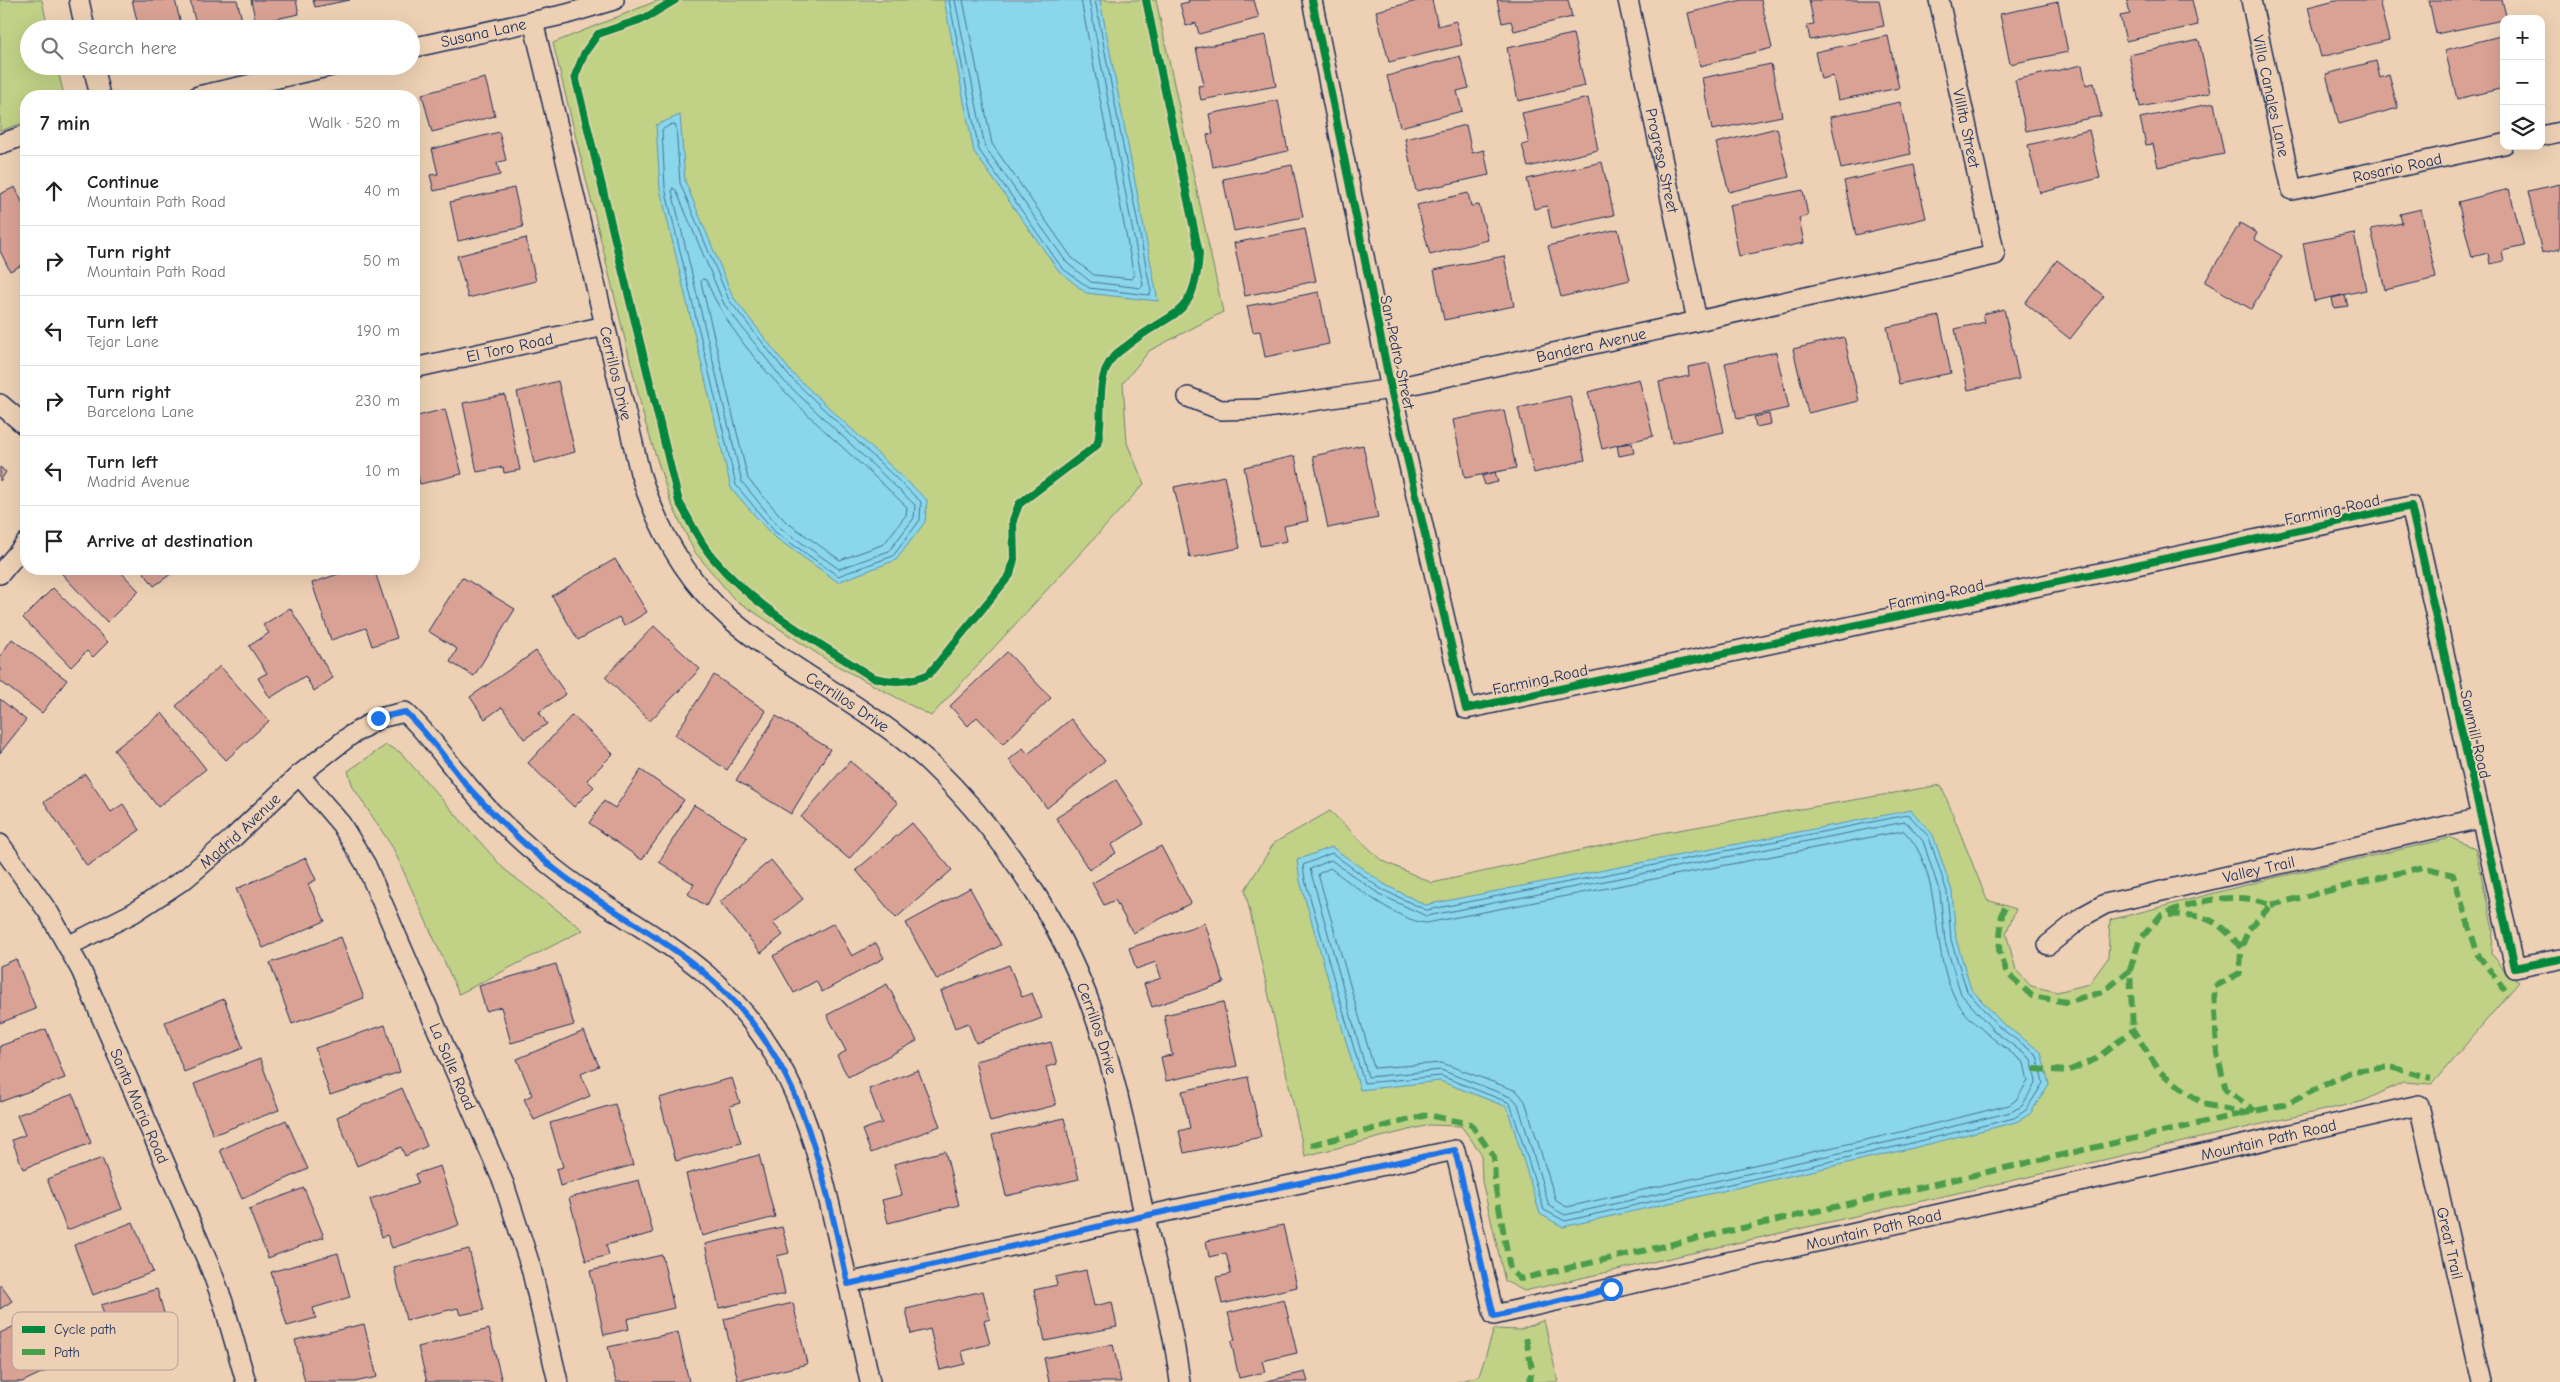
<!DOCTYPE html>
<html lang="en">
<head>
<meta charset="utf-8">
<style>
  :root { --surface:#fff; --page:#f2f2f2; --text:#222; --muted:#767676; --line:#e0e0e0 }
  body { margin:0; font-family:"Comic Neue",sans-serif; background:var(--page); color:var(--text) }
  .controls { position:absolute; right:15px; top:15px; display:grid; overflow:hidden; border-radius:10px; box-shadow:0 5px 20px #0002 }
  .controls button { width:45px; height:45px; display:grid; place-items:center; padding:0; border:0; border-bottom:1px solid var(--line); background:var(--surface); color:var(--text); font:25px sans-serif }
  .stop { position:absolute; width:15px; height:15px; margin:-11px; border:4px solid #1a73e8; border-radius:50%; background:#fff }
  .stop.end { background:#1a73e8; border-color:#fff; box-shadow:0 1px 5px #0008 }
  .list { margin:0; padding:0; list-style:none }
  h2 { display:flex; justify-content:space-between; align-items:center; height:65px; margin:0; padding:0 20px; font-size:21px }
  h2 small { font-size:16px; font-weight:400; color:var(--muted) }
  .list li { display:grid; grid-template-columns:32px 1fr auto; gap:15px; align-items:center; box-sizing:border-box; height:70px; padding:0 20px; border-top:1px solid var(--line) }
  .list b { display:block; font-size:19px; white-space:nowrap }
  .list p { margin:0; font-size:16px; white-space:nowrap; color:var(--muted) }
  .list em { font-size:16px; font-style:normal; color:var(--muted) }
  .icon { flex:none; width:28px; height:28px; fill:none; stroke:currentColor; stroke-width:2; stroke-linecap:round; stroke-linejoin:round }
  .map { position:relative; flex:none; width:2560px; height:1382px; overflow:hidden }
  .search { position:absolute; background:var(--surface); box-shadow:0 5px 20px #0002; left:20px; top:20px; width:400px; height:55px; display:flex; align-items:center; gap:12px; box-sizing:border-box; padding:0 18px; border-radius:28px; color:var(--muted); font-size:19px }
  .panel { position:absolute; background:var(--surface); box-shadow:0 5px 20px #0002; left:20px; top:90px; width:400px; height:485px; border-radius:20px }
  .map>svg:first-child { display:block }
  .green { fill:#c1d286; stroke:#6e8072 }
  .water { fill:#8ad6eb; stroke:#5e93b3 }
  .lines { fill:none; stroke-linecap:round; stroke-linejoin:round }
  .shore { stroke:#477296; stroke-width:1 }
  .building { fill:#daa295; stroke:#1b2f5e }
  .street-casing { stroke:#1b2f5e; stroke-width:22 }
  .street { stroke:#eed1b4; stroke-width:19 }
  .quiet { stroke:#4c9d4c; stroke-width:6; stroke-dasharray:12 6; stroke-linecap:butt }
  .cycleway-casing { stroke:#eed1b4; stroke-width:11 }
  .cycleway { stroke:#00873e; stroke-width:8 }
  .route { stroke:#1a73e8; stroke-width:6 }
  .labels { text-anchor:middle; stroke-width:4; stroke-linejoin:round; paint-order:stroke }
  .street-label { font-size:16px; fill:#1b2f5e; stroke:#eed1b4 }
  .key { fill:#eed1b4; stroke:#afa09a; stroke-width:1 }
  .key-label { font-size:14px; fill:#1b2f5e }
</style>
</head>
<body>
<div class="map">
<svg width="2560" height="1382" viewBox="0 0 2560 1382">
  <rect width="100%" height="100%" fill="#eed1b4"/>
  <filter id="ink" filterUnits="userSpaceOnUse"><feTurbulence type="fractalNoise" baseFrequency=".02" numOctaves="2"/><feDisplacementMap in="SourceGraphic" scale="10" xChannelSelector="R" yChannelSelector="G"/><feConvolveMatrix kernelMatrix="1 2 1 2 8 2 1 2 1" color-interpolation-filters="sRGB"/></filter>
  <g filter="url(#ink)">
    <path class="green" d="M0,0H42L48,29H29V66H57L64,96H26V122L0,131Z
      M659,0H1156L1223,312L1149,351L1123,383L1127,443L1144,484L931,716L830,662L734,599L694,551L671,503L645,422L553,43Z
      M386,745L400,752L504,869L583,930L459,994L393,848L353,787L348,771Z
      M1941,785L1987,900L2016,909L2006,933L2016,970L2031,986L2057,992L2089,984L2108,958L2110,920L2269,879L2451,838L2475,848L2493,929L2492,954L2508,975L2519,982L2432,1084L2403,1082L2364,1101L1524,1291L1505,1281L1482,1181L1481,1153L1461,1126L1429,1125L1305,1156L1245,890L1274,843L1330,811L1381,860L1432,883L1655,834Z
      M1544,1320L1558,1382H1457L1479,1376L1494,1329L1520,1330Z"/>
    <path class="water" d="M944,0H1100L1158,301L1086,293L1059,271L974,152Z
      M680,115L685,181L733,297L791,372L927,500L925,522L896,560L838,582L772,535L731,488L660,189L656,125Z
      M1911,810L1933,835L1952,891L1956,939L1971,989L2002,1023L2041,1052L2049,1084L2030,1114L2016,1122L1909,1149L1563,1227L1540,1214L1507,1107L1440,1081L1360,1090L1300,881L1297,860L1332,847L1384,884L1425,905Z"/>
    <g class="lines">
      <path class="shore" d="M949,0L979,150L1062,268L1089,288L1149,295L1151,292L1095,0
        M955,0L985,147L1067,263L1091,282L1141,288L1143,285L1089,0
        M963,0L992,144L1072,258L1094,275L1132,279L1134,276L1081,0
        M673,124L676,126L680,183L729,300L788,375L921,502L920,520L893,556L838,576L775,532L736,485L665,188L662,130Z
        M673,188L676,190L724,304L783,380L915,505L914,518L889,551L839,569L779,527L742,482L672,191Z
        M703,279L706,280C742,367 840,442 907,507L906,515L884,544L840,560L785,521L748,479L701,282Z
        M1909,815L1929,837L1947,892L1951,940L1967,991L1999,1027L2037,1055L2043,1083L2026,1110L2014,1118L1908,1144L1565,1221L1544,1210L1510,1103L1441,1076L1364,1083L1305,880L1303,865L1332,853L1381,889L1426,910Z
        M1906,822L1923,841L1940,893L1945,942L1961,994L1994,1031L2031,1059L2036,1082L2022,1106L2011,1112L1906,1138L1565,1215L1549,1206L1518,1104L1513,1098L1441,1070L1368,1077L1310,869L1331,860L1379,894L1426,916Z
        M1904,831C1944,870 1929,948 1955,998C1968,1023 2003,1045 2024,1063L2028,1081L2016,1100L2009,1105L1905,1131L1567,1207L1556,1201L1525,1101L1517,1091L1442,1063L1374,1068L1318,874L1330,868C1352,884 1400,922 1426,923Z"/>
    </g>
    <path class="building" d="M132,0H175L182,29H139Z
      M190,0H237L243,24L224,29H197Z
      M251,0H296L299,14L256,23Z
      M313,0H350L315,7Z
      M1188,0H1254L1259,18L1199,34L1196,23L1186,26L1180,4L1189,2Z
      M1421,0H1432L1438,26L1456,21L1462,45L1389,62L1376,11Z
      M1497,0H1568L1572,17L1514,31L1511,21L1502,23Z
      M1742,0H1761L1772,48L1700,66L1688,13Z
      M1809,0H1879L1884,26L1810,40L1807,25L1814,24Z
      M2127,0H2192L2198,25L2126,41L2120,16L2130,14Z
      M2335,0H2379L2389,40L2321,57L2308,7Z
      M2429,0H2502L2507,19L2436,34Z
      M2058,2L2068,52L2010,64L2000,14Z
      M1573,34L1585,86L1518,101L1507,48Z
      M1266,35L1276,86L1201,100L1198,86L1204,85L1196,48Z
      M2504,35V88L2457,99L2445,50Z
      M1888,36L1899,88L1838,100L1833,76L1821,79L1815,52Z
      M2199,40L2210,93L2140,107L2129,55Z
      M1460,56L1469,88L1457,91L1462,111L1400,127L1387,76Z
      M2376,61L2380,78L2389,75L2398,108L2339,124L2326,74Z
      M1771,64L1782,116L1712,130L1702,78Z
      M2082,65L2086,85L2094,83L2101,116L2026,131L2015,80Z
      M485,78L495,116L432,132L422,94Z
      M1588,98L1598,150L1528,167L1522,145L1529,143L1522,113Z
      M1278,100L1288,151L1213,167L1207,135L1213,134L1209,114Z
      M1900,102L1911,154L1841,169L1830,117Z
      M2214,103L2224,154L2158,167L2153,144L2146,145L2140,118Z
      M1466,125L1472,153L1484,150L1489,175L1416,191L1405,139Z
      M1777,128L1789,177L1729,192L1716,143Z
      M2089,130L2100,178L2040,193L2028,145Z
      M499,132L506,160L497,163L500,175L434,191L430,175L438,174L432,149Z
      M1602,162L1614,215L1552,229L1547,206L1534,209L1527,179Z
      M1292,165L1303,217L1234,231L1223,179Z
      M1914,165L1926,218L1856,235L1844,181Z
      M2560,184V249L2542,253L2528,191Z
      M15,187L26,210V263L10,271L0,251V194Z
      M514,188L523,227L458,241L450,202Z
      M2509,189L2524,246L2502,251L2504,261L2490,264L2488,253L2472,257L2458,202Z
      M1803,190L1808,216L1799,218L1804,243L1739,256L1729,205Z
      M1468,193L1471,206L1479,205L1488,240L1430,255L1417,205Z
      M2421,209L2436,278L2385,290L2371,229L2402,223L2400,214Z
      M2240,223L2257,233L2254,239L2282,256L2251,309L2205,282Z
      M1305,229L1316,281L1245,296L1234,243Z
      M1618,229L1630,280L1561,297L1548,246Z
      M2354,233L2366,290L2314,301L2303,243Z
      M526,238L536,281L468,298L457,256Z
      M1504,256L1514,306L1444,320L1434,270Z
      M2057,260L2104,296L2070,339L2025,303Z
      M1319,292L1329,344L1265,357L1260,331L1253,332L1247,306Z
      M2345,295L2348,306L2334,308L2332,298Z
      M2004,309L2019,379L1968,390L1955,329L1985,322L1983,314Z
      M1939,316L1951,373L1899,384L1887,327Z
      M1844,337L1859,401L1808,413L1793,349Z
      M1776,352L1789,408L1737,419L1725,363Z
      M1709,363L1724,432L1672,443L1659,382L1689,376L1688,367Z
      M1639,379L1653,436L1602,449L1588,392Z
      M558,381L575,452L534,463L517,392Z
      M505,395L520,470L504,473L503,467L477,472L463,403Z
      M1570,396L1585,460L1534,473L1518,408Z
      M445,409L462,474L420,484L414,460V417Z
      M1504,410L1516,468L1465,478L1453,420Z
      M1769,414L1771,424L1756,427L1754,417Z
      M1632,443L1634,453L1619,456L1617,445Z
      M1363,445L1378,518L1328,528L1313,456Z
      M1295,456L1308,521L1284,526L1287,541L1260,546L1244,467Z
      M0,467L6,472L0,481Z
      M1495,472L1498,482L1485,485L1482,476Z
      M1224,476L1240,548L1190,558L1174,487Z
      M615,559L647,612L624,626L619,617L578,640L552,596Z
      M67,569H118L139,591L107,622L62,574Z
      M141,569H178L154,586Z
      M353,569H374L397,638L372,646L366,628L331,640L312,583Z
      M462,577L515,609L474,676L450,662L457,649L428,631Z
      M53,588L108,642L93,657L87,651L71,667L23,618Z
      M290,608L333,678L314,691L305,676L270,698L258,678L267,673L249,646L269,633L263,625Z
      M654,626L700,669L650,721L605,677Z
      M12,639L67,680L42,713L0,681V656Z
      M536,651L566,694L539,712L547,724L524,739L502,707L485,719L470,697Z
      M1007,652L1051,698L1003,744L977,717L968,726L950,706Z
      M220,666L269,721L226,760L176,706Z
      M714,675L766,711L727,770L675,735Z
      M0,699L26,720L0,753Z
      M162,713L206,769L158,807L114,750Z
      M572,715L613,754L587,780L594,787L574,807L528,763Z
      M776,716L830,749L791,814L736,780Z
      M1071,719L1105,761L1047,808L1009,760L1023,748L1028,754Z
      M850,761L898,803L849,859L801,817Z
      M641,770L684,800L642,860L589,823L604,801L615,808Z
      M85,774L111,812L123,804L140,830L87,866L44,802Z
      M1116,780L1144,824L1111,845L1116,853L1089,870L1056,818Z
      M694,805L747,837L706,906L688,894L694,884L659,862Z
      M912,823L952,870L896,918L856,870Z
      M1161,846L1191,903L1133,933L1115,900L1104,905L1092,883Z
      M306,858L316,880L308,884L325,921L263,948L236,889Z
      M771,860L803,899L773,923L783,935L761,953L720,902Z
      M970,888L1001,945L937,980L906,923Z
      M834,923L852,956L876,943L884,958L822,992L816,981L794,993L773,956Z
      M1205,923L1224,983L1152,1007L1144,984L1161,978L1156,962L1136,969L1129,948Z
      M341,937L364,998L292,1024L270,963Z
      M16,959L36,1009L0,1023V966Z
      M556,964L574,1025L511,1043L501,1007L486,1011L479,986Z
      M1009,965L1022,997L1032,993L1042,1018L976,1043L968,1023L955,1028L941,991Z
      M887,984L917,1041L848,1077L837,1056L846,1051L827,1015Z
      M224,999L243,1048L184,1072L165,1022Z
      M1223,1002L1237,1066L1166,1081L1161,1057L1172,1055L1164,1015Z
      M385,1025L400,1072L330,1095L315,1048Z
      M46,1029L65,1078L0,1102V1046Z
      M584,1031L599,1066L581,1074L590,1096L534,1120L524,1099L532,1095L517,1059Z
      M1051,1042L1057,1064L1046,1067L1056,1105L990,1122L975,1061Z
      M260,1059L279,1110L213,1135L194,1084Z
      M918,1070L940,1126L871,1153L862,1130L882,1123L869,1089Z
      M1248,1077L1261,1137L1184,1153L1179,1131L1190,1128L1182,1091Z
      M732,1078L740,1103L730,1106L741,1143L676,1161L659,1098Z
      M402,1088L427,1146L405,1156L401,1147L357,1166L337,1117Z
      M73,1094L91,1143L23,1169L12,1140L25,1135L17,1115Z
      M615,1104L633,1165L560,1186L556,1169L563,1167L550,1123Z
      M1064,1118L1079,1179L1006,1196L992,1135Z
      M286,1120L308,1169L242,1199L220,1150Z
      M945,1151L959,1205L888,1223L882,1200L902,1195L894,1164Z
      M759,1155L775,1217L702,1236L686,1174Z
      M102,1158L122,1209L67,1230L47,1179Z
      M440,1166L459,1225L392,1248L387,1235L382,1237L370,1199L418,1183L415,1174Z
      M639,1180L653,1233L606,1245L609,1255L586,1261L569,1198Z
      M304,1188L324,1237L268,1258L249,1209Z
      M133,1222L153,1272L93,1295L74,1245Z
      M1283,1225L1297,1287L1222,1304L1216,1277L1231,1274L1226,1253L1209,1257L1206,1241Z
      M782,1227L789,1253L777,1256L785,1294L719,1308L705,1244Z
      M469,1249L484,1310L460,1315L458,1308L406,1320L394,1267Z
      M338,1253L350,1297L313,1308L316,1318L287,1326L271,1272Z
      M662,1255L674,1308L627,1319L629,1329L604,1335L590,1271Z
      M1086,1270L1094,1306L1112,1302L1117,1327L1045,1341L1034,1290L1057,1285L1055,1277Z
      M0,1284L12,1301L0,1309Z
      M157,1289L172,1340L116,1356L101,1305Z
      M983,1291L990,1319L984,1321L990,1344L962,1351L965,1364L940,1370L930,1329L911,1334L906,1309Z
      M1284,1299L1297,1353L1262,1361L1265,1372L1239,1378L1231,1341L1235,1340L1228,1313Z
      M793,1303L807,1364L738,1381L724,1319Z
      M31,1318L54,1367L22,1382H0V1333Z
      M364,1324L377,1377L355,1382H305L295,1340Z
      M489,1329L502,1382H427L418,1347Z
      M678,1332L689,1382H616L608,1347Z
      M1113,1344L1121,1382H1049L1044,1358Z
      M1305,1372L1308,1382H1263Z"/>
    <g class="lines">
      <g class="street-casing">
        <g id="street">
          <path d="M79,0L85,29"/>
          <path d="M1312,0L1391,389L1466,709L2411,506L2515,968L2560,959"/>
          <path id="s1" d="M1628,0L1697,320"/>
          <path id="s2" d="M2251,0L2292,190L2504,144"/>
          <path id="s3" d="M533,21L640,473C657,527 685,579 728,617C791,672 868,705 930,763C1012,842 1072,939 1105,1047C1121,1100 1131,1155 1143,1209C1156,1266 1173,1324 1180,1382"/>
          <path id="s4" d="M411,48L567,14L614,0"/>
          <path d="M93,66L100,96"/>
          <path d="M198,96L332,66"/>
          <path d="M2541,136L2560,132"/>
          <path d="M0,144L26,135"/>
          <path id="s5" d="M414,368L605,326"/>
          <path id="s6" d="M1188,397L1221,410L1260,409L1391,389L1995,255L1939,0"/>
          <path d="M0,404L26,426"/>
          <path d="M0,574L26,543"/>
          <path id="s7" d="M299,775L341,824L366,865L504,1184L531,1268L558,1382"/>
          <path id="s8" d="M0,844L49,913L81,970L210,1267L223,1302L246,1382"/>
          <path id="s9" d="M2048,945L2085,915L2105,904L2481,818"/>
          <path id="s10" d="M68,946L133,913L186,878L234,837L299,775L351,735L379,718L405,712C429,734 447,761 468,786C491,814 517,838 545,861C595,904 656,931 706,974C792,1049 814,1133 838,1240C849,1287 860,1335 870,1382"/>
          <path id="s11" d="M848,1283L1145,1216L1455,1150L1494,1315L2419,1105L2482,1382"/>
        </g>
      </g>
      <use href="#street" class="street"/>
      <path class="quiet" d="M2271,905L2423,867L2453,875L2478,955L2505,990
        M2005,908L2002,913L1999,950L2007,973L2032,996L2066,1002L2103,992L2130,970L2133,1030
        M2168,912C2199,900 2240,891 2271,905L2249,929L2241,948
        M2130,970L2139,941L2161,915C2201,914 2215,915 2241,948L2240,973L2214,987L2217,1054L2226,1090L2255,1111
        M2034,1069L2068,1071L2096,1059L2133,1030L2160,1072L2203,1104L2245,1113L2287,1104L2352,1071L2390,1067L2431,1078
        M1311,1145L1427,1115L1471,1124L1494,1157L1495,1184L1510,1269L1520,1279L2245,1113
        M1526,1338L1532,1369L1530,1382"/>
      <g class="cycleway-casing">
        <path id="cycleway" d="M675,0L645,18L598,34L585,52L575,76L679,502C690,520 699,542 713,558C756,609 816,641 872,677C892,683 910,683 929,674L1010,575L1014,559L1013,520L1019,504L1097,445C1106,417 1092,382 1114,356C1118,352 1124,348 1129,344C1172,310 1195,320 1199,253L1146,0
          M1312,0L1391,389L1466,709L2411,506L2515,968L2560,959"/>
      </g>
      <use href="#cycleway" class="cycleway"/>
    </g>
  </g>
  <g class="lines" filter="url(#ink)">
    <path class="route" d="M378,718L405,712C431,736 447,762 470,789C494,815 519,840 546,862C589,898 638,923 683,956C800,1042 818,1152 848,1284L1144,1216L1455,1150L1494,1316L1611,1289"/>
  </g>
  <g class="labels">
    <g class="street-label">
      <text dy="6" stroke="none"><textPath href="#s4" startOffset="74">Susana Lane</textPath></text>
      <text dy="6" stroke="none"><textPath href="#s2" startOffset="98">Villa Canales Lane</textPath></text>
      <text transform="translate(1967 128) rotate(78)" y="6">Villita Street</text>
      <text dy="6" stroke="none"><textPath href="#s1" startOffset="164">Progreso Street</textPath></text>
      <text dy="6" stroke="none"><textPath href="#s2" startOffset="302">Rosario Road</textPath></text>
      <text dy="6" stroke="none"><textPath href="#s6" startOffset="412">Bandera Avenue</textPath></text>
      <text dy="6" stroke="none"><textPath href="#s5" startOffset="98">El Toro Road</textPath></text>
      <text transform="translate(1398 352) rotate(78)" y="6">San Pedro Street</text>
      <text dy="6" stroke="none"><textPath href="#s3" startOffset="362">Cerrillos Drive</textPath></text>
      <text transform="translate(2332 509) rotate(-12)" y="6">Farming Road</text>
      <text transform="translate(1936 594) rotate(-12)" y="6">Farming Road</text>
      <text transform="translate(1540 679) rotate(-12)" y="6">Farming Road</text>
      <text dy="6" stroke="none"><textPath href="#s3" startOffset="782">Cerrillos Drive</textPath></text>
      <text transform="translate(2476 734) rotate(77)" y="6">Sawmill Road</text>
      <text dy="6" stroke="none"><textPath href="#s10" startOffset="208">Madrid Avenue</textPath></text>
      <text dy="6" stroke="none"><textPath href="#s9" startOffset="228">Valley Trail</textPath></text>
      <text dy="6" stroke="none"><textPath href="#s3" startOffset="1202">Cerrillos Drive</textPath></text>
      <text dy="6" stroke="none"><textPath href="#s7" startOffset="332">La Salle Road</textPath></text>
      <text dy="6" stroke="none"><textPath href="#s8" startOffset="298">Santa Maria Road</textPath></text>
      <text dy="6" stroke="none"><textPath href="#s11" startOffset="1585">Mountain Path Road</textPath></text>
      <text dy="6" stroke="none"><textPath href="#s11" startOffset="1180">Mountain Path Road</textPath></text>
      <text dy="6" stroke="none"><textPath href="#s11" startOffset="1881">Great Trail</textPath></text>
    </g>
  </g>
  <rect x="12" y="1312" width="166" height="58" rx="8" class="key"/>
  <rect x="22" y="1326" width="23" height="7" fill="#00873e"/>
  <rect x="22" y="1349" width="23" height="6" fill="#4c9d4c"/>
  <g class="key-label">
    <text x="54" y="1334">Cycle path</text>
    <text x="54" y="1357">Path</text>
  </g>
</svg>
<div class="controls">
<button>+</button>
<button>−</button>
<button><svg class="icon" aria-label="layers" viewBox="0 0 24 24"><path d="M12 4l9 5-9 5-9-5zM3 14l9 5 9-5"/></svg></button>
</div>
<div class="stop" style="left:1611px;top:1289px"></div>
<div class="stop end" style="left:378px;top:718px"></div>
<div class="search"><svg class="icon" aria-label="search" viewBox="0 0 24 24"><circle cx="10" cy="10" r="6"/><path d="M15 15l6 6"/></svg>Search here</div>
<section class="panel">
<h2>7 min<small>Walk · 520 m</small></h2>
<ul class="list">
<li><svg class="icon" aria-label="ahead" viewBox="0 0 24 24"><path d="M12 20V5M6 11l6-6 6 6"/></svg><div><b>Continue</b><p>Mountain Path Road</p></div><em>40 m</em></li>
<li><svg class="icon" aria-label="right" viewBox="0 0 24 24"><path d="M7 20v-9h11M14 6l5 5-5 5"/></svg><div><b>Turn right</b><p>Mountain Path Road</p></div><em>50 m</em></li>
<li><svg class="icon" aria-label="left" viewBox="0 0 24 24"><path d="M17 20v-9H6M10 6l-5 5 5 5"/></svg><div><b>Turn left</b><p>Tejar Lane</p></div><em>190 m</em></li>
<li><svg class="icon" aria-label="right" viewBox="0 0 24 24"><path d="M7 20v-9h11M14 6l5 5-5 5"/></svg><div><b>Turn right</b><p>Barcelona Lane</p></div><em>230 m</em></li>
<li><svg class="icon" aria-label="left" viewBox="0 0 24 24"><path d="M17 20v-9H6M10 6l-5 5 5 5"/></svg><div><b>Turn left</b><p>Madrid Avenue</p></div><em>10 m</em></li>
<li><svg class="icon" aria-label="arrive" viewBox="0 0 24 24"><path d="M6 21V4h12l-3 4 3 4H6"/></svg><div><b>Arrive at destination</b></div></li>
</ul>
</section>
</div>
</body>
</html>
